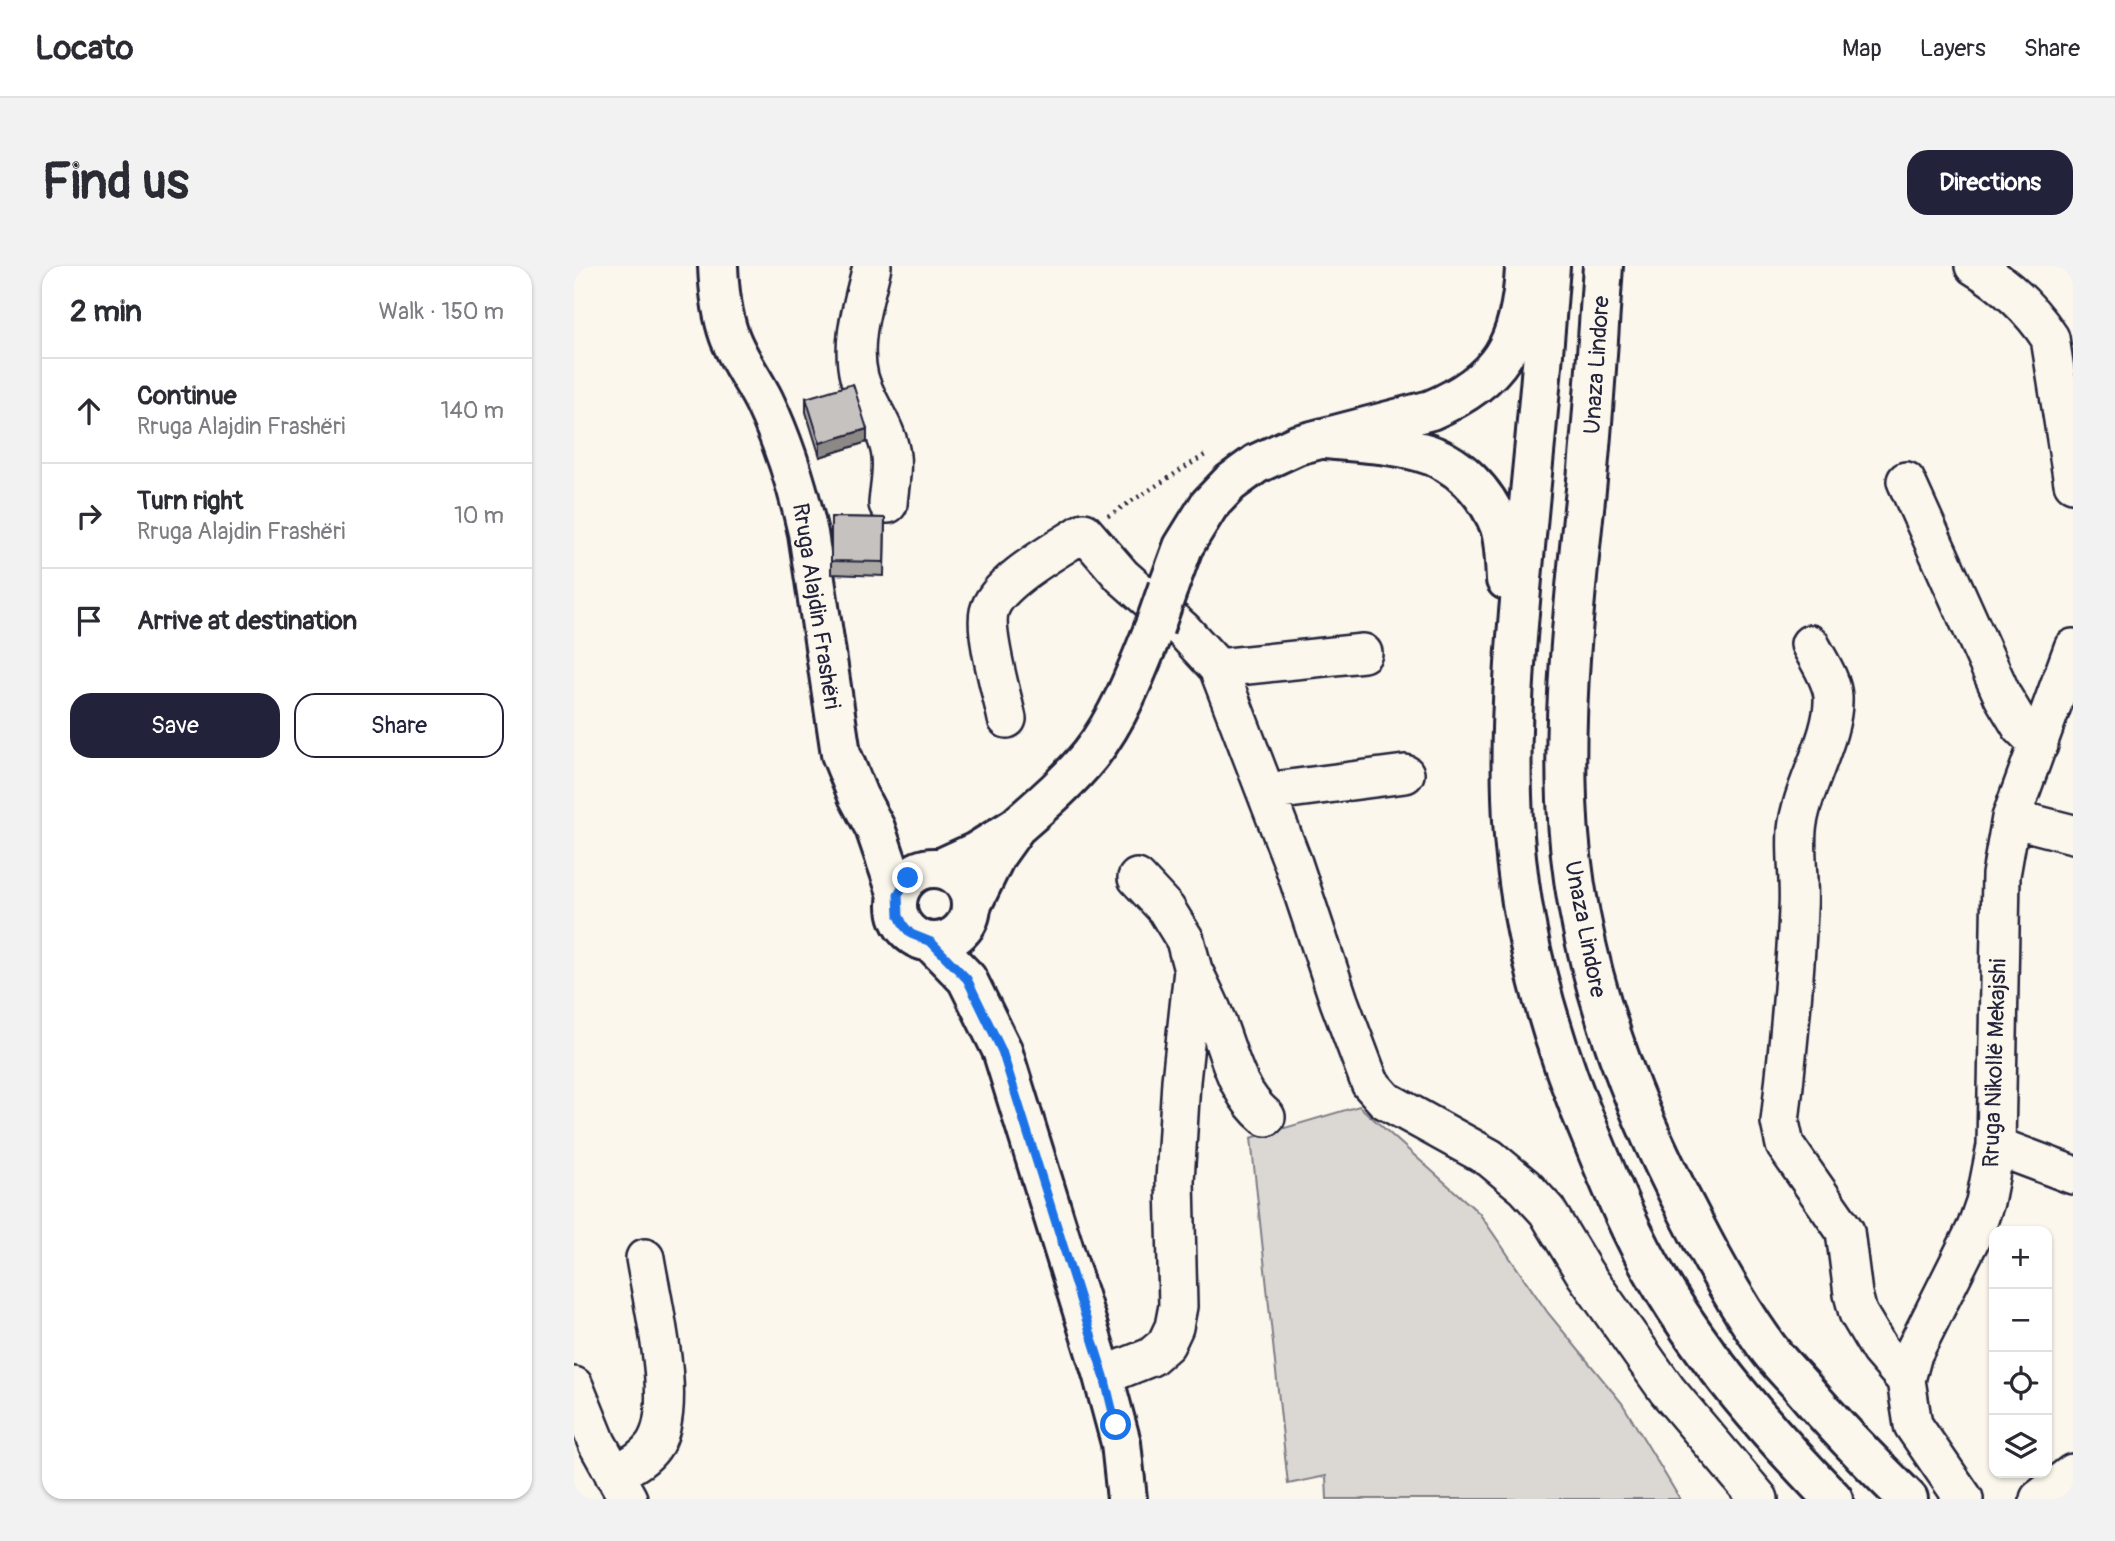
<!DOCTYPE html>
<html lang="en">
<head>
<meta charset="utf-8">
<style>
  :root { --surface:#fff; --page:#f2f2f3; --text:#2b2b33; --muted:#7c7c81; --line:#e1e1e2; --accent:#22223b }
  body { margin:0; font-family:Pangolin,sans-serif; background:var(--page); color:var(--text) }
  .controls { position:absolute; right:21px; bottom:21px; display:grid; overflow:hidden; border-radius:14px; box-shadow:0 2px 5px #0004 }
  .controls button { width:63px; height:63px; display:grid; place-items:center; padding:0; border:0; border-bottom:2px solid var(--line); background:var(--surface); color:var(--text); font:35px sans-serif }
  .stop { position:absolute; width:21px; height:21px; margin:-16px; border:5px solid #1a73e8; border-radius:50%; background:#fff }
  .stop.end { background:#1a73e8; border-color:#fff; box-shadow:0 2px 7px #0008 }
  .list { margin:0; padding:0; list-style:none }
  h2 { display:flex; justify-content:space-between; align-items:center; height:91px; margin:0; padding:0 28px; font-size:30px }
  h2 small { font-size:23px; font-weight:400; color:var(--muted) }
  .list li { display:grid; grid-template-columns:46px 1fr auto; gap:21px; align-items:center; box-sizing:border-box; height:105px; padding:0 28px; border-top:2px solid var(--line) }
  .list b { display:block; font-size:26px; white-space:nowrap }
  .list p { margin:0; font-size:23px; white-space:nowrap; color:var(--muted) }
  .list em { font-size:23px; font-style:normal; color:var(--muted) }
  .actions { display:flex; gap:14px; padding:21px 28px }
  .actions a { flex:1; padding:16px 0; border:2px solid var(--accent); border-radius:21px; text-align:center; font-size:24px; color:var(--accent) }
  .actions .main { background:var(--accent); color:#fff }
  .icon { flex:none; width:38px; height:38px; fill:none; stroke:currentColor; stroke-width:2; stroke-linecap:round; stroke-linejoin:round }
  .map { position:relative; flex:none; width:1499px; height:1233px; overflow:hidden; border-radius:21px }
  header { display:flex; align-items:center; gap:42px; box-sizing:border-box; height:98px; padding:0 35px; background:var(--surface); border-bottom:2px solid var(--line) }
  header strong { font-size:33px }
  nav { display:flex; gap:38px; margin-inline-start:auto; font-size:24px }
  .intro { display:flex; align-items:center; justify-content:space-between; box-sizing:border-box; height:168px; padding:0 42px }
  h1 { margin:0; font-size:49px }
  .button { padding:18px 32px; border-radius:21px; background:var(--accent); color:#fff; font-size:24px; font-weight:700 }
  main { display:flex; gap:42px; padding:0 42px }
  aside { flex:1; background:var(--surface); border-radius:21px; box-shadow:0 2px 5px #0004 }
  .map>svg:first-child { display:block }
  .green { fill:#dbd8d3; stroke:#7e7d87; stroke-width:2 }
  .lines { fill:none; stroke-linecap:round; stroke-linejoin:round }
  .minor-casing { stroke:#22223b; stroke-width:42 }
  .major-casing { stroke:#22223b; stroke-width:44 }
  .highway-casing { stroke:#22223b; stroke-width:44 }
  .path { stroke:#22223b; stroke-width:4.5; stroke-dasharray:2 5; stroke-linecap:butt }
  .minor { stroke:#fbf7ec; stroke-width:37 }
  .major { stroke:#fbf7ec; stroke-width:38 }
  .highway { stroke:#fbf7ec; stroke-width:38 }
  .highway-bridge-casing { stroke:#22223b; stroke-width:44; stroke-linecap:butt }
  .highway-bridge { stroke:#fbf7ec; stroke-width:38 }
  .wall { fill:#aaa7a5; stroke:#22223b; stroke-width:2 }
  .shaded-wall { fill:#8b8886; stroke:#22223b; stroke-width:2 }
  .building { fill:#c6c2c0; stroke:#22223b; stroke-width:2 }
  .route { stroke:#1a73e8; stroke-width:9 }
  .labels { text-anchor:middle; stroke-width:5; stroke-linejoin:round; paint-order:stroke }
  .street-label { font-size:23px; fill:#22223b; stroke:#fbf7ec }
</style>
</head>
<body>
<header>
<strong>Locato</strong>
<nav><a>Map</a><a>Layers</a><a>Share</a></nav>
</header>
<div class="intro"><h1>Find us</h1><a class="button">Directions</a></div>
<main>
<aside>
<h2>2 min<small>Walk · 150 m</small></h2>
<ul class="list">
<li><svg class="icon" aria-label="ahead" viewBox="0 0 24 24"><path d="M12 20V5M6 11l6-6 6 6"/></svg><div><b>Continue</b><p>Rruga Alajdin Frashëri</p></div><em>140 m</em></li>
<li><svg class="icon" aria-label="right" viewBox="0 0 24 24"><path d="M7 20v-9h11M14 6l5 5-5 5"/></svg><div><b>Turn right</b><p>Rruga Alajdin Frashëri</p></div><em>10 m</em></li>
<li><svg class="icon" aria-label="arrive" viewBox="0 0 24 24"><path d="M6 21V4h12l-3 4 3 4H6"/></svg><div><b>Arrive at destination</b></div></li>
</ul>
<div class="actions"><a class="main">Save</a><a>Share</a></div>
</aside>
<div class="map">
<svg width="1499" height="1233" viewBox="0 0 1499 1233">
  <rect width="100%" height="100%" fill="#fbf7ec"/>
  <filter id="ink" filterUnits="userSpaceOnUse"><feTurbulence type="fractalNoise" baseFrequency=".0143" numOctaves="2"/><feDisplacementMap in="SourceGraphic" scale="14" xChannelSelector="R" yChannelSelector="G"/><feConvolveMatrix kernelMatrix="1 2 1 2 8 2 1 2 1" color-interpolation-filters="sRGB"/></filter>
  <g filter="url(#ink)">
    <path class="green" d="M785,840L905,947L974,1047L1048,1137L1106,1233H753L752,1210L714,1218L677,872Z"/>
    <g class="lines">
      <g class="minor-casing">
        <path id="minor" d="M298,0C290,36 276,74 285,111C292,138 314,162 317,190C319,205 315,223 314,238
          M1400,0C1430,18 1457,43 1476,72L1499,217
          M1332,215L1429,431L1447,461L1465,479
          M1236,378C1244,394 1258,413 1259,431C1261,471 1227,522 1223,564C1221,591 1226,617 1224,644C1221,715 1214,785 1206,856L1211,879L1271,965L1279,1028L1284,1047L1306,1084L1332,1114
          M644,402L789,387
          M433,453C428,428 410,369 415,346C422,316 485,283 510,266L548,310L609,364L644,402L719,597L765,735L796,817L811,834L916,892L951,921L973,945L1011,1008L1093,1124L1185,1233
          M692,526L831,508
          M1437,552L1499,568
          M619,704C626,719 634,734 640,749C655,785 661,826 692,851
          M1422,880L1499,909
          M529,1110L577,1091L592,1078L600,1061L604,1040L601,915L607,815L619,704L611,674L592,643L563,612
          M0,1120L23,1177L54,1233
          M40,1209C55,1200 69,1194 79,1180C106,1144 78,1036 71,992
          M1390,1233L1339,1159L1332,1114L1339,1088L1402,962L1411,936L1422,880L1427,609L1437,552L1499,382
          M1465,1233L1499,1207"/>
      </g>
      <g class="major-casing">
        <path id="major" d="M144,0C145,24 147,46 155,69C163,92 179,113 190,135C210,177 224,222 234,267L267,488L284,530L301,562L324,629
          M323 639a37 37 0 1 1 74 0a37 37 0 1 1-74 0Z
          M357,676L393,713L428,784L529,1110L547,1177L553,1233"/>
      </g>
      <g class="highway-casing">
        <path id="highway" d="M976,0C970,80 963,159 955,238C946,335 935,433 938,530C941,652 973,766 1020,877C1039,924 1059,972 1085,1015C1132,1095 1195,1167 1259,1233
          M1029,0C1024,71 1020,143 1013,214C1002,319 989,428 993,534C998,683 1049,824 1118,954C1139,995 1162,1037 1189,1075C1200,1092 1215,1106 1228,1121C1261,1160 1297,1197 1334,1233
          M751,173C782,176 816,177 847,186C883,195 913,226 926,261C931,277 931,297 932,314
          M594,322L609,281L635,239L656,217L682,198L723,179L857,144C927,114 947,77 951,3
          M442,561C468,538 494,516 516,489C545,452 563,405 580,362
          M367,602L402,586L442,561L422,589L398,638"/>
      </g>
      <path class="path" d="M534,250L634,187"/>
      <use href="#minor" class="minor"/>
      <use href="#major" class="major"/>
      <use href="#highway" class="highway"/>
      <g class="highway-bridge-casing">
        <path id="highway-bridge" d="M580,362L594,322"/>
      </g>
      <use href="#highway-bridge" class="highway-bridge"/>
    </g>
    <path class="wall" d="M232,132L293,176L246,191L232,146Z
      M257,251L311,252L310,310L257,308Z"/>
    <path class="shaded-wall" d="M293,163V176L246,191V177Z"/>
    <path class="building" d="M279,118L293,163L246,177L232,132Z
      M257,251L311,252L310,296L257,295Z"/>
  </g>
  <g class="lines" filter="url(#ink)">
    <path class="route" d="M334,612L324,629L325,650L330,660L337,668L357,676L393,713L428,785L530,1110L542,1159"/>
  </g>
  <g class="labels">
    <g class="street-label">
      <text transform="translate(1022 99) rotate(-86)" y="8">Unaza Lindore</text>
      <text transform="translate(243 340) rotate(81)" y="8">Rruga Alajdin Frashëri</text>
      <text transform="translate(1012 663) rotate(79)" y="8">Unaza Lindore</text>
      <text transform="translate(1420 797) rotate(-88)" y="8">Rruga Nikollë Mekajshi</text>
    </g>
  </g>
</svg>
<div class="controls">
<button>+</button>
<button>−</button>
<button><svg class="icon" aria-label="locate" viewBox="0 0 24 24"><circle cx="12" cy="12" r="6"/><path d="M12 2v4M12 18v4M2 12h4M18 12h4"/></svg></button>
<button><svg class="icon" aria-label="layers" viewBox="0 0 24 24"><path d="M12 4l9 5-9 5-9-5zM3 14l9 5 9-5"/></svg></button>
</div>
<div class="stop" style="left:542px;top:1159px"></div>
<div class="stop end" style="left:334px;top:612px"></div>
</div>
</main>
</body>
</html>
